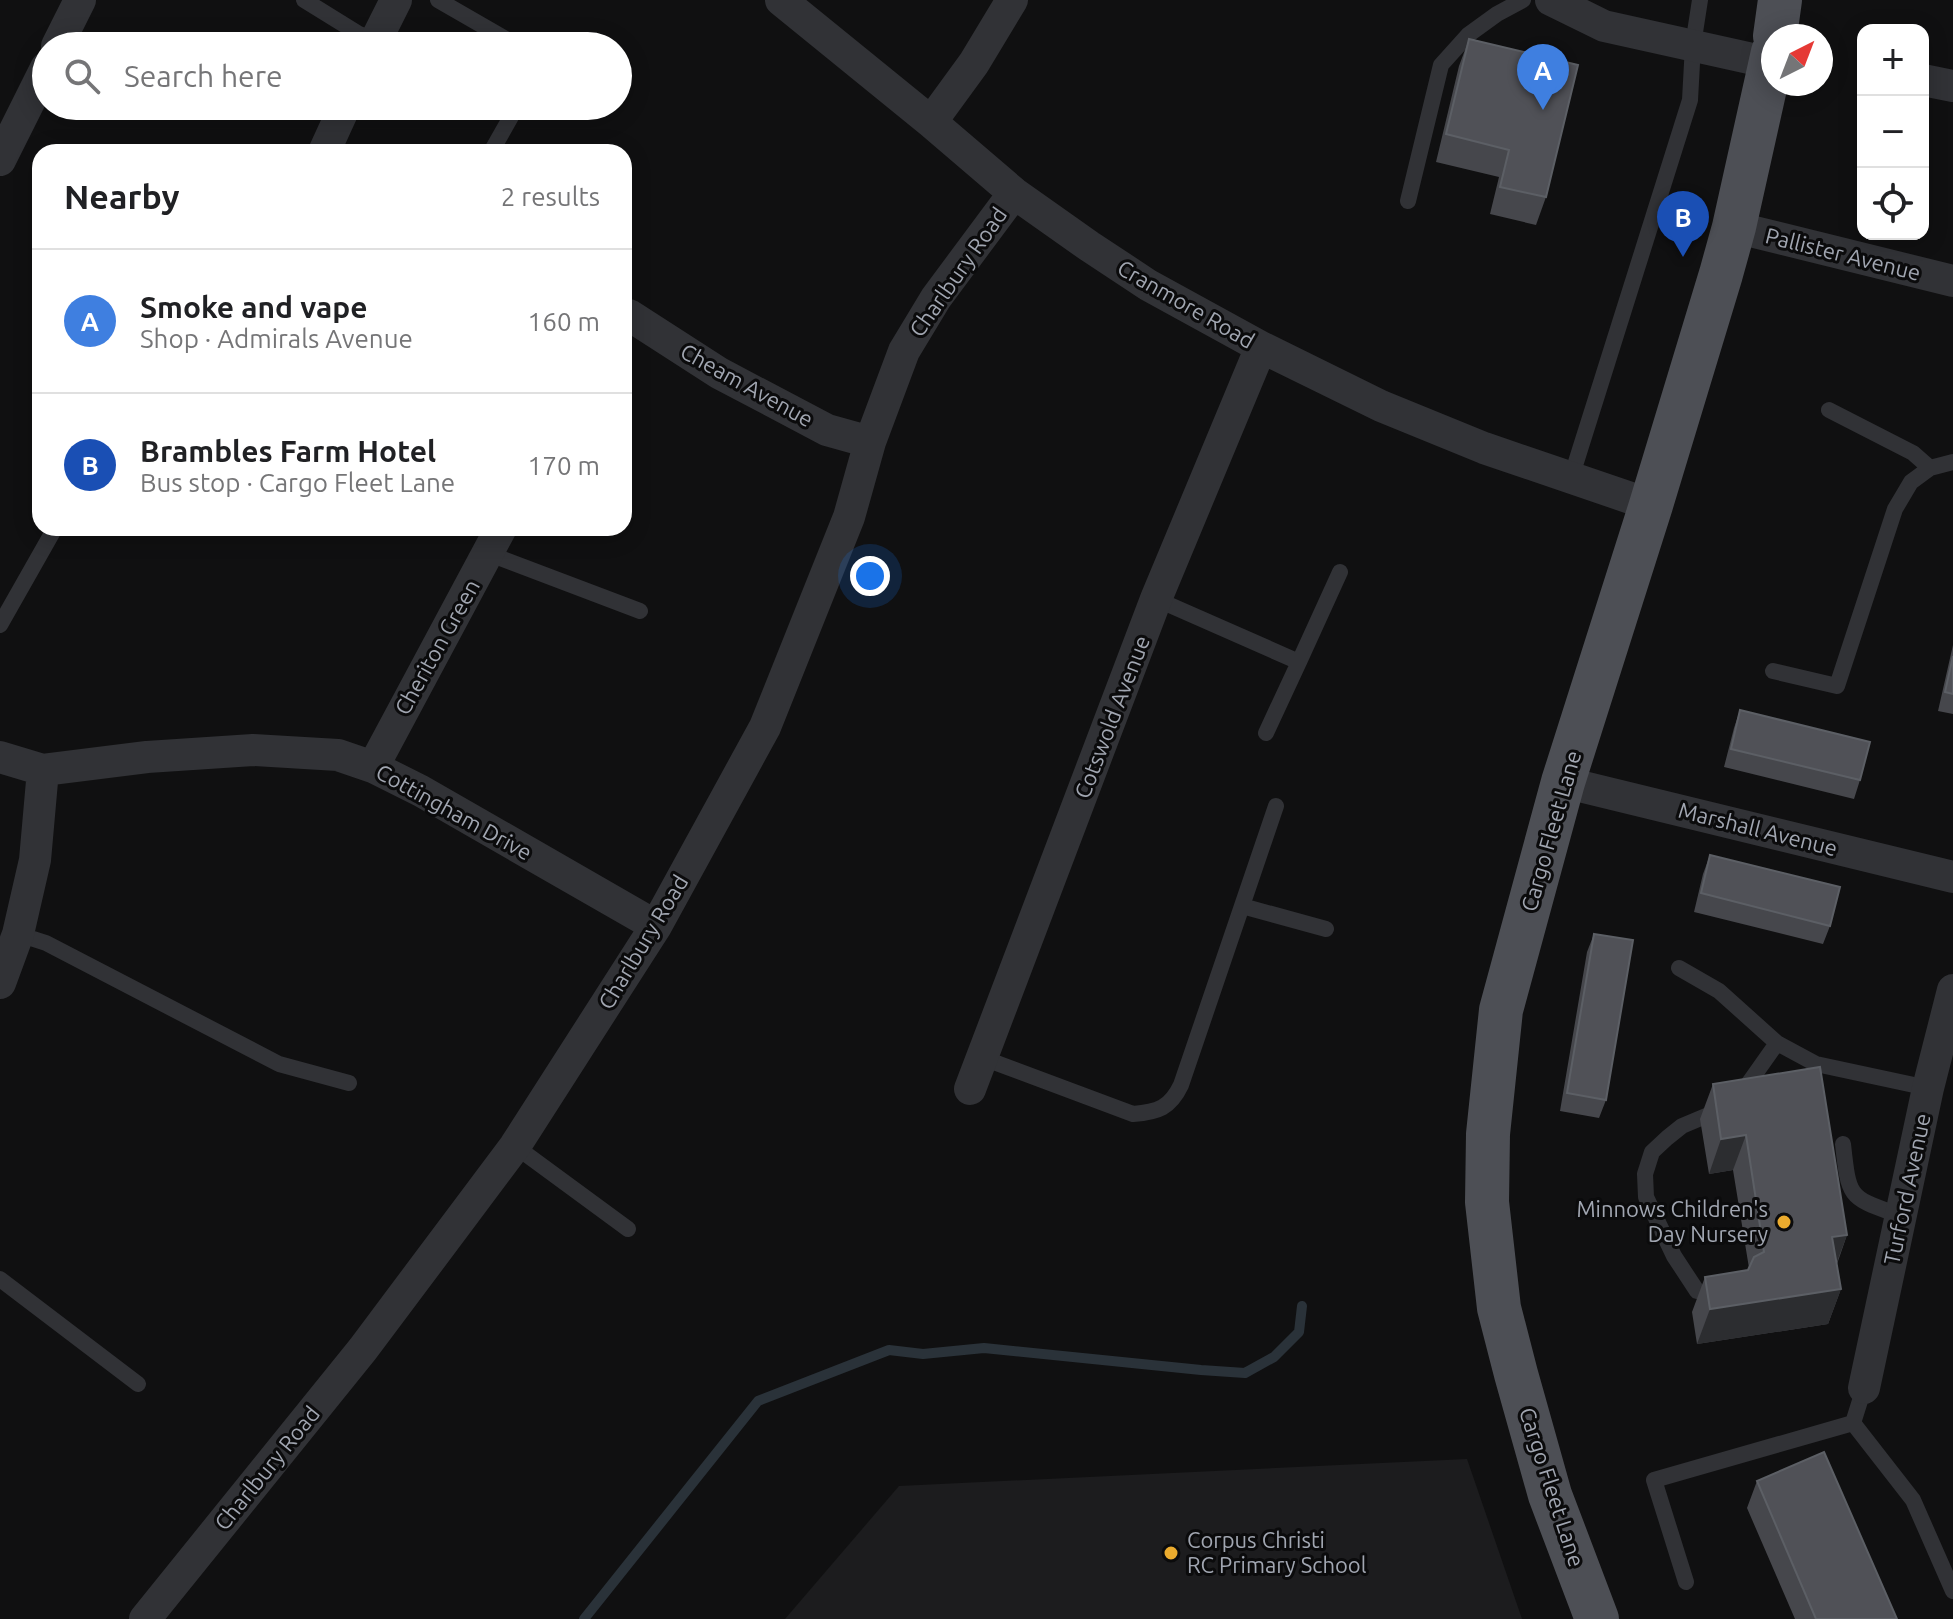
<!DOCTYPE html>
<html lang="en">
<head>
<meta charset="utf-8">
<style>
  :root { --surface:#fff; --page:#f6f6f6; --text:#202124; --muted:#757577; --line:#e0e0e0; --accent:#111827 }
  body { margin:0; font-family:Ubuntu,sans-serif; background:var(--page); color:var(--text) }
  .controls { position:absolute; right:24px; top:24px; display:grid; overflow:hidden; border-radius:16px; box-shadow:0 4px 20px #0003 }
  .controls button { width:72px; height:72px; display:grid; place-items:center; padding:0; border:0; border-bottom:2px solid var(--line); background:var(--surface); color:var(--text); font:40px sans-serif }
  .compass { position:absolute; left:1761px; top:24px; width:72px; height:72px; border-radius:50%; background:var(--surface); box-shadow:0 4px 20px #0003; rotate:42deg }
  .you { position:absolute; left:870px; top:576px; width:28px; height:28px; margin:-20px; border:6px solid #fff; border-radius:50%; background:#1a73e8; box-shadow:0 0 0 12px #1a73e833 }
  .badge { display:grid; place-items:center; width:52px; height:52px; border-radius:50%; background:var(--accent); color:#fff; font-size:26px; font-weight:700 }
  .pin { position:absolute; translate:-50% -66px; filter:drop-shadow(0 2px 4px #0008) }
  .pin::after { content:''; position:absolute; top:42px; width:28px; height:24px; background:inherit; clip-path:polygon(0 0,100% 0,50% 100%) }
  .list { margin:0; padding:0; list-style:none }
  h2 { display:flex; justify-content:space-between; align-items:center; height:104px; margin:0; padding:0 32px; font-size:34px }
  h2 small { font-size:26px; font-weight:400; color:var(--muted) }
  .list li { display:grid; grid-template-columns:52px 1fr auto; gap:24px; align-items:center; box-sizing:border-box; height:144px; padding:0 32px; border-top:2px solid var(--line) }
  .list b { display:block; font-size:30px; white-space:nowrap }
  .list p { margin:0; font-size:26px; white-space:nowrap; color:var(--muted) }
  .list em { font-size:26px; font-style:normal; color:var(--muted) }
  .icon { flex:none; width:44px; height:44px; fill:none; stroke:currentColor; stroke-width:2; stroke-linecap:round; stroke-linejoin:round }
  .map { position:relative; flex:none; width:1953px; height:1619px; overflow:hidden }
  .search { position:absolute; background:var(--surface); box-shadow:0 4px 20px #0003; left:32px; top:32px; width:600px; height:88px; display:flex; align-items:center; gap:20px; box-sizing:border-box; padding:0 28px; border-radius:44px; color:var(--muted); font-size:30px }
  .panel { position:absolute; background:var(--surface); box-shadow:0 4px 20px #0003; left:32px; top:144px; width:600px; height:392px; border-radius:24px }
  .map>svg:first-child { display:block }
  .built { fill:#1c1c1e }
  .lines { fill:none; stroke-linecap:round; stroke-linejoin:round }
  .stream { stroke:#2a3239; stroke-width:10 }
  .lane { stroke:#313236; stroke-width:16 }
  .street { stroke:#313236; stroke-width:32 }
  .primary { stroke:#4d4f55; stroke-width:44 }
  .wall { fill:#46474c }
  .shaded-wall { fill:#2c2d30 }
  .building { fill:#505157; stroke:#5c5f65; stroke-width:2 }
  .poi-dot { fill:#ebab2e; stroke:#0b0b0c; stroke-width:3 }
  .labels { text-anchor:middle; stroke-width:6; stroke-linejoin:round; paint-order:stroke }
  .street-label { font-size:22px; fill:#a1a6b1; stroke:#0b0b0c }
  .poi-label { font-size:22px; fill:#a1a6b1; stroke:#0b0b0c; text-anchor:end }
</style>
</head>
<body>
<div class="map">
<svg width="1953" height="1619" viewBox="0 0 1953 1619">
  <rect width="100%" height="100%" fill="#101011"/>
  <path class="built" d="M1467,1459L1522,1619H785L899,1486Z"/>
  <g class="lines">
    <path class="stream" d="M584,1619L758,1401L889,1350L923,1354L984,1348L1201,1370L1245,1373L1274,1357L1299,1332L1302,1306"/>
    <path class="lane" d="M304,0L359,34L375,40
      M438,0L518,46
      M491,152L517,106
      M1408,201L1441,65L1468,35L1497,14L1523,0
      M1829,410L1913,453L1930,468
      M1571,478L1690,100L1693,45L1700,0
      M487,553L640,611
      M1156,599L1299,662L1340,572
      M0,625L55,528
      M1773,671L1837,686L1895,509L1911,482L1930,468L1953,462
      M1266,733L1299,662
      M1242,906L1326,929
      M18,934L46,943L279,1064L349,1083
      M1679,968L1719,991L1777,1043L1816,1064L1928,1088
      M983,1058L1133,1114C1158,1112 1170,1108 1181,1085L1276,806
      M1741,1094L1777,1043
      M1843,1144C1849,1200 1849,1197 1901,1216
      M515,1146L628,1229
      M0,1279L138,1384
      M1697,1291L1674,1256L1646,1197L1645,1174L1652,1152L1667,1138L1682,1126L1720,1110
      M1864,1388L1853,1423L1913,1500L1953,1591
      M1686,1582L1654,1480L1853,1423"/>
    <path class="street" d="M781,0L931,122L1014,193L1089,246L1148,285L1261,347L1381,406L1484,448L1651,505
      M1551,0L1604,26L1771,63
      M57,46L80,0
      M373,46L396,0
      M1923,80L1953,86
      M931,122L974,63L1012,0
      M324,152L345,106
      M0,160L46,68
      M1734,227L1953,281
      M629,315L719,373L827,430L870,442
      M0,757L43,770L147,757L253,750L338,755L373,767L421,791L656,926
      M373,767L501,528
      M1563,782L1953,877
      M0,983L18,934L35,860L43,770
      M970,1089L1156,599L1261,347
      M1864,1388L1928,1088L1953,990
      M145,1619L363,1349L515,1146L656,926L765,727L849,517L870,442L904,351L936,298L1014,193"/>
    <path class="primary" d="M1775,36L1780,0
      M1597,1619L1550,1495L1516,1374L1499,1308L1487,1202L1488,1134L1501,1010L1563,782L1651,505L1721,274L1734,227L1773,52"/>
  </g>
  <path class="wall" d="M1469,39L1546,197L1536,225L1490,214L1499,177L1436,162L1459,66Z
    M1953,645V714L1938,711Z
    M1740,710L1860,780L1854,799L1724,767L1734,728Z
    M1710,855L1830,926L1823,944L1694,912L1703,874Z
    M1594,934L1606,1100L1599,1118L1560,1111L1587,952Z
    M1713,1084L1847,1235L1837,1264L1841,1289L1828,1324L1697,1344L1692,1312L1705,1277L1748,1270L1749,1268L1733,1170L1709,1174L1700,1119Z
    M1757,1481L1897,1619H1795L1747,1508Z"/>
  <path class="shaded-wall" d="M1746,1135L1733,1170L1709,1174L1721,1139Z
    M1847,1235L1834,1270L1832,1237Z
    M1841,1289L1828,1324L1697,1344L1710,1309Z"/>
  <path class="building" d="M1469,39L1578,65L1546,197L1500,187L1509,150L1446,134Z
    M1953,656V694L1945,692Z
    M1740,710L1870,742L1860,780L1731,749Z
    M1710,855L1840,887L1830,926L1701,893Z
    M1594,934L1633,940L1606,1100L1567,1093Z
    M1820,1067L1847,1235L1832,1237L1841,1289L1710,1309L1705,1277L1748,1270L1754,1257L1764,1252L1746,1135L1721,1139L1713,1084Z
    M1824,1452L1897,1619H1816L1757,1481Z"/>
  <g class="poi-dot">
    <circle cx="1784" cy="1222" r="8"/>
    <circle cx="1171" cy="1553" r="8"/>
  </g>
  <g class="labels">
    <g class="street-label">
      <text transform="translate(1843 254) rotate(14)" y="8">Pallister Avenue</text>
      <text transform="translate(958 272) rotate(-55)" y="8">Charlbury Road</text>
      <text transform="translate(1186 304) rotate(30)" y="8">Cranmore Road</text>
      <text transform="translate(747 385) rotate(29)" y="8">Cheam Avenue</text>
      <text transform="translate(437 647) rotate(-61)" y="8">Cheriton Green</text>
      <text transform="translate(1112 717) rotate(-69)" y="8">Cotswold Avenue</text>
      <text transform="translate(454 812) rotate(29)" y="8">Cottingham Drive</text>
      <text transform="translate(1758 829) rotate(14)" y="8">Marshall Avenue</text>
      <text transform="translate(1551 831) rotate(-74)" y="8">Cargo Fleet Lane</text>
      <text transform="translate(643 942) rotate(-59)" y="8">Charlbury Road</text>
      <text transform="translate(1907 1189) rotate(-78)" y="8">Turford Avenue</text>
      <text transform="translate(267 1468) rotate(-51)" y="8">Charlbury Road</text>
      <text transform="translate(1552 1487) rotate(72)" y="8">Cargo Fleet Lane</text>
    </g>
    <g class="poi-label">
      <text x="1768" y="1217">Minnows Children's<tspan x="1768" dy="25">Day Nursery</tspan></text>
      <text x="1187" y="1548" text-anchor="start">Corpus Christi<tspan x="1187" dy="25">RC Primary School</tspan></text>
    </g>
  </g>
</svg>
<div class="controls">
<button>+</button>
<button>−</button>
<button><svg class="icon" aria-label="locate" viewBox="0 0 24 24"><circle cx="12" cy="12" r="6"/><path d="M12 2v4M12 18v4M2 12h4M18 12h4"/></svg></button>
</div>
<svg class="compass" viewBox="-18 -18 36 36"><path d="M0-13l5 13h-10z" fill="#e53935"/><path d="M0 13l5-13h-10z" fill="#757577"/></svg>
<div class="you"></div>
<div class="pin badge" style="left:1543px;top:110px;background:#3f7fe0">A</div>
<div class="pin badge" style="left:1683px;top:257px;background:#1a4fb4">B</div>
<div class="search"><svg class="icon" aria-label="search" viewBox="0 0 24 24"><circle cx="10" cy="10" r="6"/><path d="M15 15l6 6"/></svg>Search here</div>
<section class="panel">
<h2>Nearby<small>2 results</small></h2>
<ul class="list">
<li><span class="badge" style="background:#3f7fe0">A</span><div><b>Smoke and vape</b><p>Shop · Admirals Avenue</p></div><em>160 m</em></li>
<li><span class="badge" style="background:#1a4fb4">B</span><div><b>Brambles Farm Hotel</b><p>Bus stop · Cargo Fleet Lane</p></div><em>170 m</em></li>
</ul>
</section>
</div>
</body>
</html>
